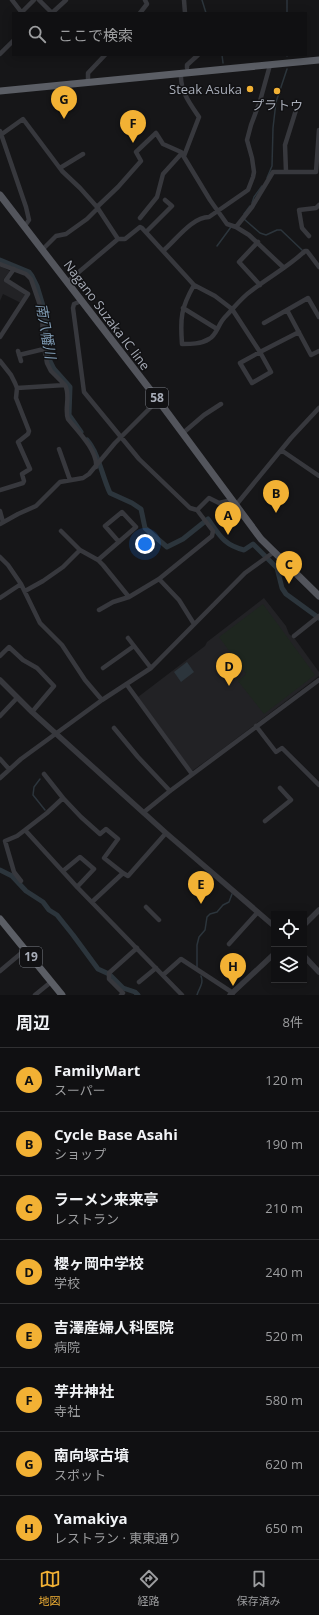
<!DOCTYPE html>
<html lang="ja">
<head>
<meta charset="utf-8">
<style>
  :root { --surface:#101012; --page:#1e1e20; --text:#f1f3f6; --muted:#9c9d9f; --line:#303032; --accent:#f2b134 }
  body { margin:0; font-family:"Open Sans","Noto Sans JP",sans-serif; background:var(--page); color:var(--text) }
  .controls { position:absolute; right:12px; bottom:12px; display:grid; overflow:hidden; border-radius:0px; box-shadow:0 2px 10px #0003 }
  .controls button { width:36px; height:36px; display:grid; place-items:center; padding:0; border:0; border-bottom:1px solid var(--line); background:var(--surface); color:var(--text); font:20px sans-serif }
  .you { position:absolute; left:145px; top:544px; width:14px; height:14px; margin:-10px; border:3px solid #fff; border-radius:50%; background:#1a73e8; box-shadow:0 0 0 6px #1a73e833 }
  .badge { display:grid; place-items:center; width:26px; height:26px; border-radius:50%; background:var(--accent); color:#111; font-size:13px; font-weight:700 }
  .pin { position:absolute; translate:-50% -33px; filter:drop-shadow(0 1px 2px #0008) }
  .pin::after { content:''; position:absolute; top:21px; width:14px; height:12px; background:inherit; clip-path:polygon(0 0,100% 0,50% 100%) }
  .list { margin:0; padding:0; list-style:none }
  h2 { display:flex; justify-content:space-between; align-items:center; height:52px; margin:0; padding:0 16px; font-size:17px }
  h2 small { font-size:13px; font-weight:400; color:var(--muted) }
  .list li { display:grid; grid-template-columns:26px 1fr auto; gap:12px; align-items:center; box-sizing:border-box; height:64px; padding:0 16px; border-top:1px solid var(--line) }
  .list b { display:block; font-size:15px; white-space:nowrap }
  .list p { margin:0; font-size:13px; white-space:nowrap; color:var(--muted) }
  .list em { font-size:13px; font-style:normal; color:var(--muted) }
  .icon { flex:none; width:22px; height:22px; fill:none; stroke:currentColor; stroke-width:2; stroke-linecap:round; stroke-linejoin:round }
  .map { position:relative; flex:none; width:319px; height:995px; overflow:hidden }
  .search { position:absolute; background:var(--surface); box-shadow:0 2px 10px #0003; left:12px; right:12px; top:12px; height:44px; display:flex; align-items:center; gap:10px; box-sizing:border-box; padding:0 14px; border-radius:0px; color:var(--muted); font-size:15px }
  .sheet { height:564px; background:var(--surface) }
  nav { display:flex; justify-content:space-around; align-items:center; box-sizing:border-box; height:56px; border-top:1px solid var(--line); background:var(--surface); font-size:11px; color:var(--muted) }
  nav a { display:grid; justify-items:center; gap:2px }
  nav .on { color:var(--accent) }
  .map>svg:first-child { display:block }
  .built { fill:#222225 }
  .green { fill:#1e261f }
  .water { fill:#2c353c }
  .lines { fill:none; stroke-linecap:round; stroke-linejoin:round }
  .stream { stroke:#2c353c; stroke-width:1.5 }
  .canal { stroke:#2c353c; stroke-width:5 }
  .minor { stroke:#37383d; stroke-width:4.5 }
  .tertiary { stroke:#37383d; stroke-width:5.5 }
  .primary { stroke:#53555c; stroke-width:7 }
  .trunk { stroke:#5b5e65; stroke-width:7 }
  .poi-dot { fill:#f2b134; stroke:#111113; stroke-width:1.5 }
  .labels { text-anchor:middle; stroke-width:3; stroke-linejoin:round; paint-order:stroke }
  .shield { fill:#111113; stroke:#7b7e86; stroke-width:1 }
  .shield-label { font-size:12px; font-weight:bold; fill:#a8adb8 }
  .poi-label { font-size:13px; fill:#a8adb8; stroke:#111113; text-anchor:end }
  .street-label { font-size:13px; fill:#a8adb8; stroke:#111113 }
  .water-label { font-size:14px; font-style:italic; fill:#7f9bb3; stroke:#111113 }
</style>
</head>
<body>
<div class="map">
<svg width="319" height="995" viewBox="0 0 319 995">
  <rect width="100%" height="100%" fill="#161618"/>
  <path class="built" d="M0,266L10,271L3,280L25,295L21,303L3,294L0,301Z
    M264,598L286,626L289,634L295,639L319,672V676L220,751L192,771L138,697L205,646L207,642Z"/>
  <path class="green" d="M263,604L315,675L264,714L238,681L246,674L219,637Z"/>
  <path class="water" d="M187,662L194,672L181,682L174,672Z"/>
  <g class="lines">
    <path class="stream" d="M202,0L206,13
      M287,0V13
      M222,55L223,63
      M287,55V56
      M267,178L272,166L273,128L276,102L287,69
      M252,203L254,197L262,186
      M244,214L250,206
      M244,219L260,233L266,235L277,230H281L302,250
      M217,246L231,227
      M40,779L34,787L33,795L45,810
      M197,968V945L199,937L205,930L207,917L210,914L217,912L223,905L229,902L232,894
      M197,995C199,988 204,984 201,976"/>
    <path class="canal" d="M0,260L29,272L32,276L37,286L47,319L45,337L48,357L54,369L70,387L69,415L81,432
      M87,440C99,454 102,476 110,493L132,503L141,509L145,528L167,547L183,539L208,519C220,536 224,545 244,550L253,544L277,568L282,588L286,594L319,618
      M0,870L12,876L26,891L43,902L49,910L57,915L73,935L98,969L109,974L123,988L135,992L138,995"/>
    <path class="minor" d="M12,0L22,13
      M39,0L52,13L66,0
      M184,0L185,13
      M22,12L34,0
      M140,13L147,4L145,0
      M0,54L13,41
      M187,68V65L198,55
      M181,74C180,91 190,104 199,117L184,156
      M88,83V73L105,55
      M0,131L26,207L29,220L24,227
      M2,134L23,119L62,171L80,188L97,207L118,239H125L140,227L142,228L194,285L215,296L232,309L260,352L299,332
      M60,168L83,154
      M286,172L285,145L296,110
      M97,207L118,187L141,161L136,152L156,133L163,144L181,152L210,200L227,224L236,227L249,235L283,267
      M140,218L157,197L163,174L182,153
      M236,227L252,207L273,172H316L319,130
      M146,232L172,206L165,200
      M309,236L302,228L299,210L316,208L319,205
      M258,242L239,262L260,285
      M42,250L56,236L66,234L87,219L98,208
      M163,251C176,240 192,217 209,217L248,190L253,177L254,172L252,158L247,140L251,125L260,101L270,65
      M0,264L26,274L31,279L43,314L42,335L47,363L51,371L65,385
      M67,282L118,239
      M194,285C181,308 180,318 182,344C191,344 201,344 209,339C217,335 218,324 225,317C233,309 241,298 251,291C269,277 288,267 305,251H307L319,267
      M81,301L74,304L73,308L84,392L139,459L190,508L197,510
      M183,308L217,329
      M319,317L308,298L287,310L311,355L319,351
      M264,323L287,310
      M0,337L28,294L6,280L14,269
      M18,351L21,361
      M260,352L271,372L252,383L240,363Z
      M19,355L44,349
      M0,361L11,375L15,383L17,388L16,398L29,431L28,434L18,442L30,469L22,474L24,481L23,483L0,490
      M17,388L65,385C71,396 64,408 68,419C77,430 98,451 96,467
      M183,433L204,415L221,404
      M59,449L70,480
      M281,450L319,476
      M236,505L291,438L319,408
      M0,511L3,522
      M0,524L18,514L36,506L60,482L83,478L89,474L115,443L158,400
      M61,531L80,550
      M0,557L8,565L21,584L40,623L62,645L85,680L102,700
      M98,560L136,527L122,512L105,526L119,542
      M159,579L179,600L194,624
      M25,591L43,581L63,567L80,550L98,560L103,565L129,597
      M0,598L21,584
      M99,610L113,602L129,597L159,579L212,536L213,531L197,510L209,498L219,503L232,500
      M294,636L319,616
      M128,638L151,668
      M0,656L9,647L23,660L37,668L54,686L32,712
      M103,668L134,646
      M127,685L192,774
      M0,716L17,698
      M256,726L276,752L282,748L319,785
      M114,728L138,757L170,791
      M0,759L9,769
      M44,774L63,798
      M0,778L21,759L102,700L151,668L245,573L274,552
      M144,812L170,791L319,680
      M265,821L291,800L280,788
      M25,830L47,813L63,798L81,817L100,834L106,829L118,839L104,858L123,873
      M63,871L80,857L94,869L77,887
      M21,881L14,872L5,841L17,836L25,830L77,887L182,995
      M92,902L123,873L128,876L166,833
      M146,907L159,920
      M229,944L258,912
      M0,971L25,950
      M163,975L181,959L233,993
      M139,982L156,968
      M35,995L51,982
      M121,995L123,993L109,979V973L137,948"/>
    <path class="tertiary" d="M0,680L32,712L166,833L274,926
      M304,925L319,910
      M304,956L319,972
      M230,995L274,954"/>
    <path class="primary" d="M0,195L158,400L261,539L319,596"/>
    <path class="trunk" d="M0,91L319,60
      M0,919L62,995"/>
  </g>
  <g class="poi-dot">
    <circle cx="250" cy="89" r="4"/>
    <circle cx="277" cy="91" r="4"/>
  </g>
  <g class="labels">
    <g class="shield">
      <rect x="146" y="388" width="22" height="20" rx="3"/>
      <rect x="20" y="947" width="22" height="20" rx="3"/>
    </g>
    <g class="shield-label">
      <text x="157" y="402">58</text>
      <text x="31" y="961">19</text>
    </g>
    <g class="poi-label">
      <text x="242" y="94">Steak Asuka</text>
      <text x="277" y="110" text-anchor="middle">プラトウ</text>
    </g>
    <g class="street-label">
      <text transform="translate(107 315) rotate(53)" y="5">Nagano Suzaka IC line</text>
    </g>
    <g class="water-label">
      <text transform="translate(46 331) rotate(80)" y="5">南八幡川</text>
    </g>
  </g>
</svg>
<div class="controls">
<button><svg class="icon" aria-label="locate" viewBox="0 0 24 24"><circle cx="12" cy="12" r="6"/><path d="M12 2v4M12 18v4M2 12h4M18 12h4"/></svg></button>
<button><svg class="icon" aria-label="layers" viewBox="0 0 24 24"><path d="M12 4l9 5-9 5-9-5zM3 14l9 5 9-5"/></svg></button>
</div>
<div class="you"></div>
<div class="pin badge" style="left:228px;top:535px">A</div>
<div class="pin badge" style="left:276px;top:513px">B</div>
<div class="pin badge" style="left:289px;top:584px">C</div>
<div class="pin badge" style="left:229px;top:686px">D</div>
<div class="pin badge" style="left:201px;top:904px">E</div>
<div class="pin badge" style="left:133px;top:143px">F</div>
<div class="pin badge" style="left:64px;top:119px">G</div>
<div class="pin badge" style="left:233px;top:986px">H</div>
<div class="search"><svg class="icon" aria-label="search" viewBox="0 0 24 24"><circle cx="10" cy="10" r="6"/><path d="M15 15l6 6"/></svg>ここで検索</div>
</div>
<section class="sheet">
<h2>周辺<small>8件</small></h2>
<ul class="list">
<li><span class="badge">A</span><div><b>FamilyMart</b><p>スーパー</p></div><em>120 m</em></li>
<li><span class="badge">B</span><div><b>Cycle Base Asahi</b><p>ショップ</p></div><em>190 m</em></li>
<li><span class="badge">C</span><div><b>ラーメン来来亭</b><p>レストラン</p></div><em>210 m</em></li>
<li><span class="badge">D</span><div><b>櫻ヶ岡中学校</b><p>学校</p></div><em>240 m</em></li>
<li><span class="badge">E</span><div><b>吉澤産婦人科医院</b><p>病院</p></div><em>520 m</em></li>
<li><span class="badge">F</span><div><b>芋井神社</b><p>寺社</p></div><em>580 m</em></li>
<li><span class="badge">G</span><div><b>南向塚古墳</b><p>スポット</p></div><em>620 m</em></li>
<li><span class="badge">H</span><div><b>Yamakiya</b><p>レストラン · 東東通り</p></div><em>650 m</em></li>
</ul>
</section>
<nav>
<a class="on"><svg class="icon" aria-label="map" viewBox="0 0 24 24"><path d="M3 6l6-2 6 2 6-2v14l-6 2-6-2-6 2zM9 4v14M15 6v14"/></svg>地図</a>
<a><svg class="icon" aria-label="directions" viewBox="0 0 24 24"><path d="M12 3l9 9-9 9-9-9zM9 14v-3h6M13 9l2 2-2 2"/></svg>経路</a>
<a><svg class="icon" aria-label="saved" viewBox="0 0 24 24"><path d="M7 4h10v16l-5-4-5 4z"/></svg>保存済み</a>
</nav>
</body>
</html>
